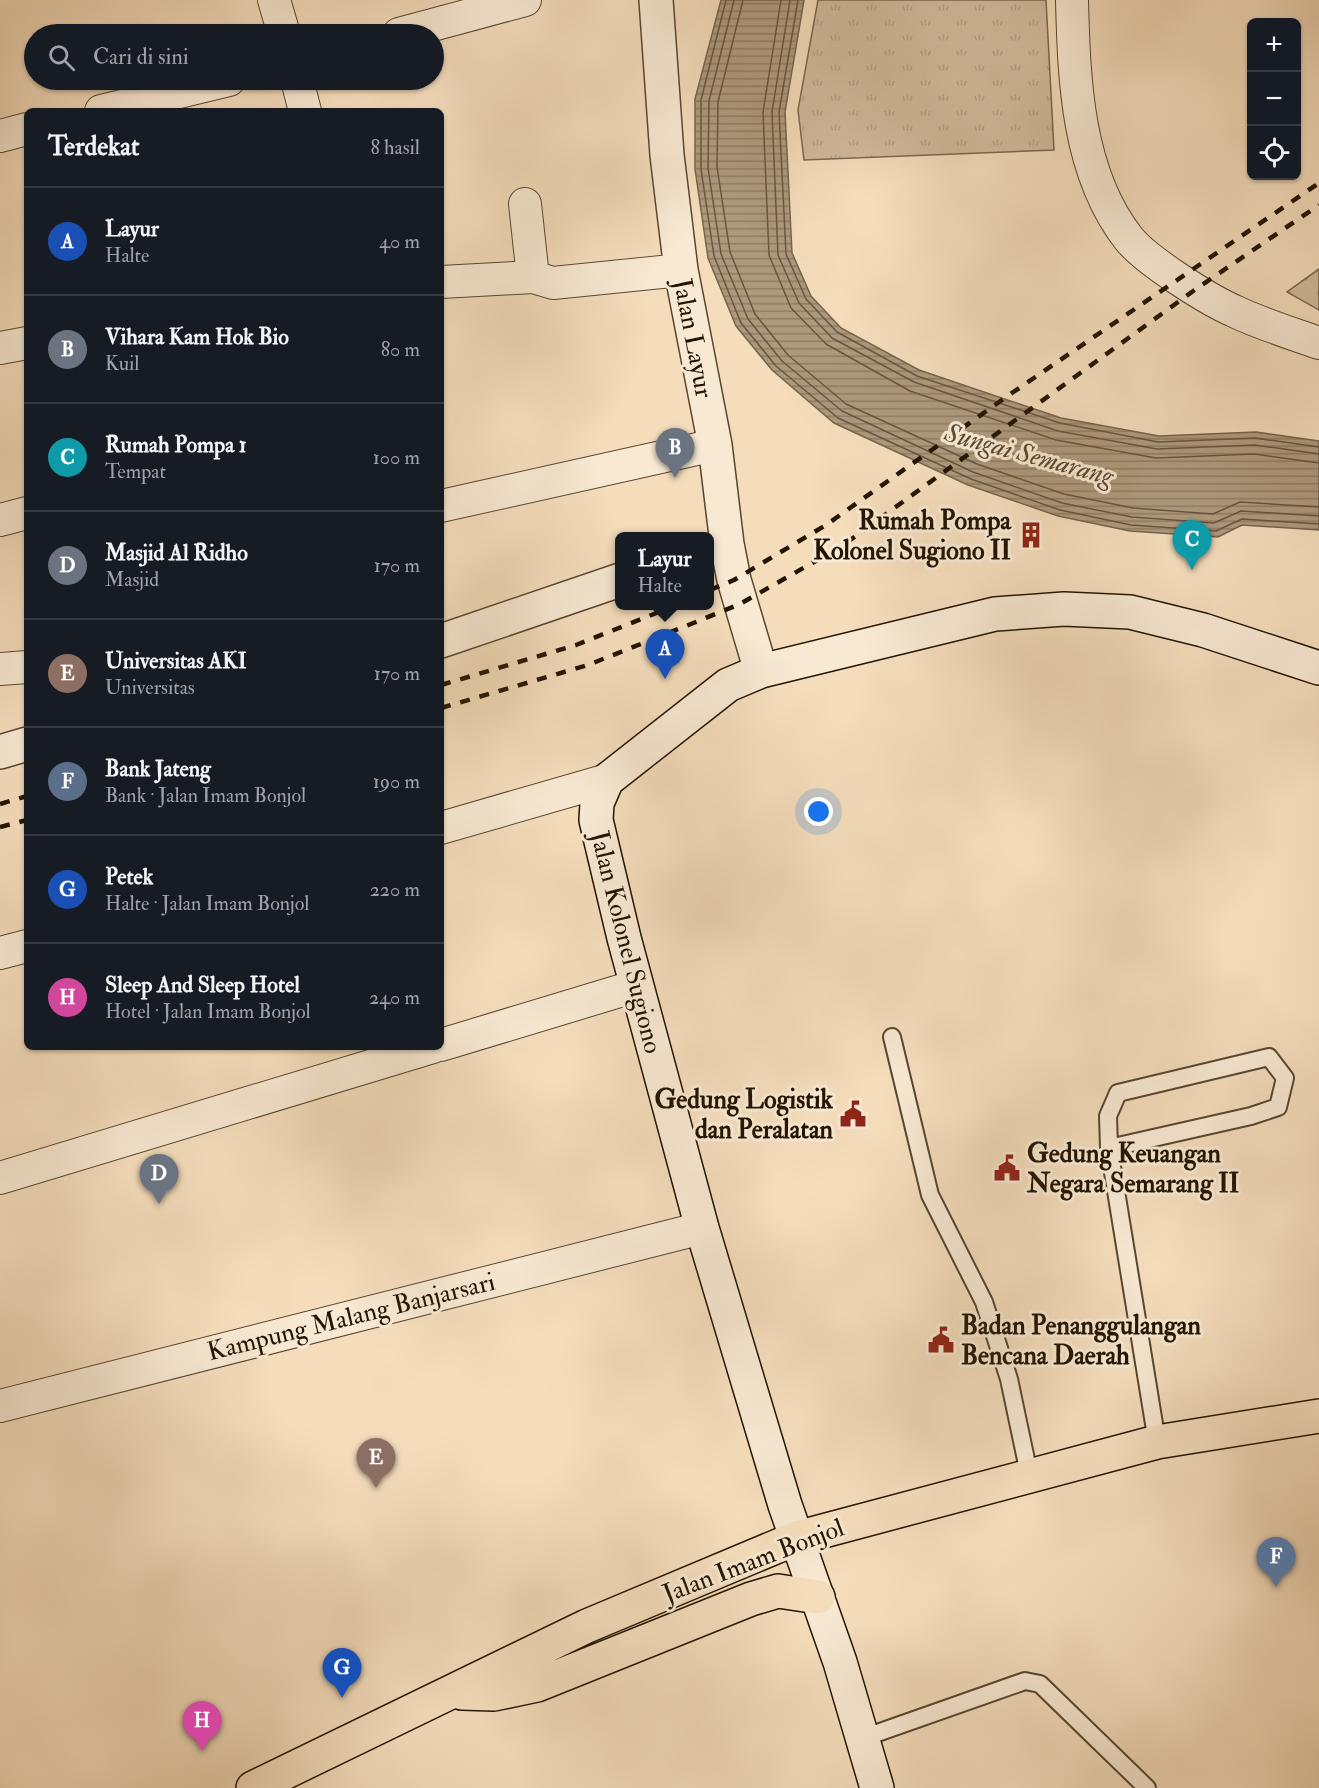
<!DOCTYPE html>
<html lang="id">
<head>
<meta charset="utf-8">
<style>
  :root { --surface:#171b24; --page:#242831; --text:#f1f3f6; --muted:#9ea1a6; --line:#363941; --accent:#0b8043 }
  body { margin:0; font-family:"IM FELL Double Pica",serif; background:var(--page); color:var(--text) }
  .controls { position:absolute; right:18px; top:18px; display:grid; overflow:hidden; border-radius:9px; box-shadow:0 2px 4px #0004 }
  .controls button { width:54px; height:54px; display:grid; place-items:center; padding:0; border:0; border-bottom:2px solid var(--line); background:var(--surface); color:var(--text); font:30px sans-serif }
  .you { position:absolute; left:819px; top:812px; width:21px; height:21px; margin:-15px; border:4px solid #fff; border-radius:50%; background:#1a73e8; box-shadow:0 0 0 9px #1a73e833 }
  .badge { display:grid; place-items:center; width:39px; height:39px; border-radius:50%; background:var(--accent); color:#fff; font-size:20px; font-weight:700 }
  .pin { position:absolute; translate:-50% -50px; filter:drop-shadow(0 2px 3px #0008) }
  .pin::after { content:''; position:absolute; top:32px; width:21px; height:18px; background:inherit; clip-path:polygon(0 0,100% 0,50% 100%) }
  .popup { position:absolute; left:615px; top:532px; width:99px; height:78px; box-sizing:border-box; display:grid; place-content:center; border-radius:9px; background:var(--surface); filter:drop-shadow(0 2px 4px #0005); font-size:20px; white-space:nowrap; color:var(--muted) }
  .popup b { font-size:22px; color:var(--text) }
  .popup::after { content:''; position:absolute; left:50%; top:100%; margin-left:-12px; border:12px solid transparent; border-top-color:var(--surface) }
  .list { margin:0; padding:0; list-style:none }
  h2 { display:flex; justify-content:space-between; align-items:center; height:78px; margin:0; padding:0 24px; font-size:26px }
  h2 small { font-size:20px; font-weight:400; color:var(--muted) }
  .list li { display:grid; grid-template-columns:39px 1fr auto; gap:18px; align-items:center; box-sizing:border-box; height:108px; padding:0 24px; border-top:2px solid var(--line) }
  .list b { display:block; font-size:22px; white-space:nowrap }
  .list p { margin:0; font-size:20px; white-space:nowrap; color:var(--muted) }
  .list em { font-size:20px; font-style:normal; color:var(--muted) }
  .icon { flex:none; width:33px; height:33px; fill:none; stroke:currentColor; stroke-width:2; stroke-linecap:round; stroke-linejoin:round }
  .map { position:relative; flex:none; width:1319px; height:1788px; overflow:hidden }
  .search { position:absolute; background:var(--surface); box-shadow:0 2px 4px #0004; left:24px; top:24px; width:420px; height:66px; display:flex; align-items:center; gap:15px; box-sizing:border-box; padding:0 21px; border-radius:33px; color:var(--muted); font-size:22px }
  .panel { position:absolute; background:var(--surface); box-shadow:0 2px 4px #0004; left:24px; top:108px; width:420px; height:942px; border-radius:9px }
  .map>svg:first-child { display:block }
  .grass { fill:url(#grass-tufts); stroke:#7a684f; stroke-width:1.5 }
  .water { fill:url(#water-rules); stroke:#76644c; stroke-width:1.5 }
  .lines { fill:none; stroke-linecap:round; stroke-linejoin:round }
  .shore { stroke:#685640; stroke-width:1.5 }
  .service-casing { stroke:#584630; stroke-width:20 }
  .minor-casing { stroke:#584630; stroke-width:34 }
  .tertiary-casing { stroke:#584630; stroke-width:36 }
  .secondary-casing { stroke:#231402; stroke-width:36 }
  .primary-casing { stroke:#231402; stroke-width:36 }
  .service { stroke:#f8e9d3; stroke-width:16 }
  .minor { stroke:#f8e9d3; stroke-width:32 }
  .tertiary { stroke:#f8e9d3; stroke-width:33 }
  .secondary { stroke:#f8e9d3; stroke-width:33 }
  .primary { stroke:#f5ddbc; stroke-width:33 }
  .rail { stroke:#231402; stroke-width:4.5; stroke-dasharray:10 10; stroke-linecap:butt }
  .labels { text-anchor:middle; stroke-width:6; stroke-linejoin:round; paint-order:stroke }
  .street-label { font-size:26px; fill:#231402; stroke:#f8e9d3 }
  .poi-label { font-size:26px; font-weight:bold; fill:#231402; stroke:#f8e9d3; text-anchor:end }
  .water-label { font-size:27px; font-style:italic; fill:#5b4933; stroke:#f8e9d3 }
</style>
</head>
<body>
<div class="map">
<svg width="1319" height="1788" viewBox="0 0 1319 1788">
  <defs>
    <pattern id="grass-tufts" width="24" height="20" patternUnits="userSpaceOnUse" patternTransform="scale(1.5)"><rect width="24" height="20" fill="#d1bb9c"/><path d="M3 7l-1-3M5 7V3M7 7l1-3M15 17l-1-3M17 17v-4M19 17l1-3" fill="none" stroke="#b3a085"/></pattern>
    <pattern id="water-rules" width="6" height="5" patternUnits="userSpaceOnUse" patternTransform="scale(1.5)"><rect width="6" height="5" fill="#ae997d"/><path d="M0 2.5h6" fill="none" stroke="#8d7c64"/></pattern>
  </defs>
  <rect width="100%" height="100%" fill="#f5ddbc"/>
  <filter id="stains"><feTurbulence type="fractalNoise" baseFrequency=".00333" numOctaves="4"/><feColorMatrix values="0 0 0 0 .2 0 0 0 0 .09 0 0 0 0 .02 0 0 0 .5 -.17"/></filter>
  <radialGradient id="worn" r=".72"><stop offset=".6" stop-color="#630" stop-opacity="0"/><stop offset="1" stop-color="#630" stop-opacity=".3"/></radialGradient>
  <path class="grass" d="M818,0H1046L1054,150L804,160L798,110Z
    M1319,269V310L1287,292Z"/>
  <path class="water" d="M721,0H804L785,112L792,253L811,296L841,328L919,370L1061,418L1159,436L1256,432L1319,441V530L1242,525L1218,537L1130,531L1058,516L968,485L834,423L772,370L736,326L708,258L695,169V99Z"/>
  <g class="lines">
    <path class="shore" d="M726,0L701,100V169L714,256L741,323L776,366L838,418L971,479L1060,510L1131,525L1216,531L1242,519L1319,524
      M734,0L709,101L708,168L721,254L748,319L782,361L842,411L973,472L1062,503L1132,517L1214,523L1241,511L1319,516
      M743,0L718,102L717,167L730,252L755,314L788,355L846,404L977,464L1064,494L1133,508L1213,514L1240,502L1319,507
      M781,0L763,112L769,255L791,308L826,344L910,391L1056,440L1156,458L1254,454L1319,463
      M790,0L772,112L778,255L799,303L832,338L914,382L1058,431L1157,449L1255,445L1319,454
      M798,0L779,112L786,254L806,299L837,332L917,376L1060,423L1158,442L1255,438L1319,447"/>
    <g class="service-casing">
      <path id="service" d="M892,1037L930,1195L984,1302L1009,1379L1029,1474
        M1109,1148L1251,1116L1278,1107L1285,1078L1269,1057L1118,1093L1108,1116L1109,1148L1157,1442
        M863,1738L1025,1681L1040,1684L1147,1788"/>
    </g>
    <g class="minor-casing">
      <path id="minor" d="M274,0L284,34
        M1072,0C1074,80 1077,173 1129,239C1147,261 1207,299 1234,311C1261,324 1291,333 1319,343
        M399,34L525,0
        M297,80L305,111
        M101,111L229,80
        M0,136L27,129
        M525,204L533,277L553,283L681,270
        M441,282L533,277
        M0,348L27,343
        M441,506L715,445
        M0,520L27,513
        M0,669L27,667
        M441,828L607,780
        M0,953L27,946
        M441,1045L636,986
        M0,1178L433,1047
        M0,1406L702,1228"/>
    </g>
    <g class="tertiary-casing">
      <path id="tertiary" d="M656,0L667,155L681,270L715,445L727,544L734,580L761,671
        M441,641L620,580
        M0,752L27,744"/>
    </g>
    <g class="secondary-casing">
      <path id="secondary" d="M877,1788L840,1662L785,1505L702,1228L624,938L596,820L597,803L607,780L728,685L761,671L995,614L1064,609L1130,612L1203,630L1319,668"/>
    </g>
    <g class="primary-casing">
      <path id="primary" d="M462,1693L494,1694L537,1685L751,1599L778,1591L818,1597
        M253,1788L587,1626L797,1538L1157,1442L1319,1416"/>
    </g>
    <use href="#service" class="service"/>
    <use href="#minor" class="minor"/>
    <use href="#tertiary" class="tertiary"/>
    <use href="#secondary" class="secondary"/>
    <use href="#primary" class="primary"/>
    <path class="rail" d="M710,590L734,580L826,525L1009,395L1319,183
      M441,685L576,645L674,606
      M441,708L588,665L686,626L740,604L842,546L1196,289L1319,205
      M0,804L27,796
      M0,827L27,820"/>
  </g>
  <defs>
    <g id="building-bare" transform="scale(2.07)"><path d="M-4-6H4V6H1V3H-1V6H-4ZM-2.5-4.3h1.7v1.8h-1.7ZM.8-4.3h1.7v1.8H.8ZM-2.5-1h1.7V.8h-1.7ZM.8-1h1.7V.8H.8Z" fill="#8f2418" stroke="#f8e9d3" stroke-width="2.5" paint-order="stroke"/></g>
    <g id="civic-bare" transform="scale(2.07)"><path d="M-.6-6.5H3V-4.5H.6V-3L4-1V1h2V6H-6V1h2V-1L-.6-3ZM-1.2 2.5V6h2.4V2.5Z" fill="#8f2418" stroke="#f8e9d3" stroke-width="2.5" paint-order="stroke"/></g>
  </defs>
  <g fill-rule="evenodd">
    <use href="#building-bare" x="1031" y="535"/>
    <use href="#civic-bare" x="853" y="1114"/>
    <use href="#civic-bare" x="1007" y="1168"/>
    <use href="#civic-bare" x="941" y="1340"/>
  </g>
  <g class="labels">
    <g class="street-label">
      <text transform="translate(694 338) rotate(79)" y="9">Jalan Layur</text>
      <text transform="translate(627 942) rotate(76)" y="9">Jalan Kolonel Sugiono</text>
      <text transform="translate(351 1316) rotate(-14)" y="9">Kampung Malang Banjarsari</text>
      <text transform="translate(753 1560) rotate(-21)" y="9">Jalan Imam Bonjol</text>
    </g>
    <g class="poi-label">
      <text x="1011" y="529">Rumah Pompa<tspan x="1011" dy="30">Kolonel Sugiono II</tspan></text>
      <text x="833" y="1108">Gedung Logistik<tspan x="833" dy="30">dan Peralatan</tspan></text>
      <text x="1027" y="1162" text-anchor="start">Gedung Keuangan<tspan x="1027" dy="30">Negara Semarang II</tspan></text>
      <text x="961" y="1334" text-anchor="start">Badan Penanggulangan<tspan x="961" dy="30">Bencana Daerah</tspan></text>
    </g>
    <g class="water-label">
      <text transform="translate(1029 454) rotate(15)" y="9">Sungai Semarang</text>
    </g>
  </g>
  <rect width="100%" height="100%" filter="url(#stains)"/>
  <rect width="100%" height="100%" fill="url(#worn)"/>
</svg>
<div class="controls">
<button>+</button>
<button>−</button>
<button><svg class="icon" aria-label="locate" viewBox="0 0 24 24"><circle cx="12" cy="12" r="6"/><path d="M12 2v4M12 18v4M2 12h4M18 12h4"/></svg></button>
</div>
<div class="you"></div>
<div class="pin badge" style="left:665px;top:679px;background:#1a4fb4">A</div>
<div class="popup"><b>Layur</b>Halte</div>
<div class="pin badge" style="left:675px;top:478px;background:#6b7280">B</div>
<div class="pin badge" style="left:1192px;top:570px;background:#0f9aa8">C</div>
<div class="pin badge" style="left:159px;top:1204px;background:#6b7280">D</div>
<div class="pin badge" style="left:376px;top:1488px;background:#8d6e63">E</div>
<div class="pin badge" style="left:1276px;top:1587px;background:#5c6f8a">F</div>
<div class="pin badge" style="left:342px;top:1698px;background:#1a4fb4">G</div>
<div class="pin badge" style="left:202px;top:1751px;background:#d1479c">H</div>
<div class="search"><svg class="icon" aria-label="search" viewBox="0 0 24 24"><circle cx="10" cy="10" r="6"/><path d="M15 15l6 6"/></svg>Cari di sini</div>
<section class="panel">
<h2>Terdekat<small>8 hasil</small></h2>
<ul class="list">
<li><span class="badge" style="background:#1a4fb4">A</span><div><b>Layur</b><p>Halte</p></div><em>40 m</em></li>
<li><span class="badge" style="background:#6b7280">B</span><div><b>Vihara Kam Hok Bio</b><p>Kuil</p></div><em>80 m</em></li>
<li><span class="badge" style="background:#0f9aa8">C</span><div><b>Rumah Pompa 1</b><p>Tempat</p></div><em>100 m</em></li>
<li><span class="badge" style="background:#6b7280">D</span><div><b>Masjid Al Ridho</b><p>Masjid</p></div><em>170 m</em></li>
<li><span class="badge" style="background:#8d6e63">E</span><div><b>Universitas AKI</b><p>Universitas</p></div><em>170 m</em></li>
<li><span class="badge" style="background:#5c6f8a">F</span><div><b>Bank Jateng</b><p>Bank · Jalan Imam Bonjol</p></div><em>190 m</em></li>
<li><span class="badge" style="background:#1a4fb4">G</span><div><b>Petek</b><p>Halte · Jalan Imam Bonjol</p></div><em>220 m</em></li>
<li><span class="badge" style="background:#d1479c">H</span><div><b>Sleep And Sleep Hotel</b><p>Hotel · Jalan Imam Bonjol</p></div><em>240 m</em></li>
</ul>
</section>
</div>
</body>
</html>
